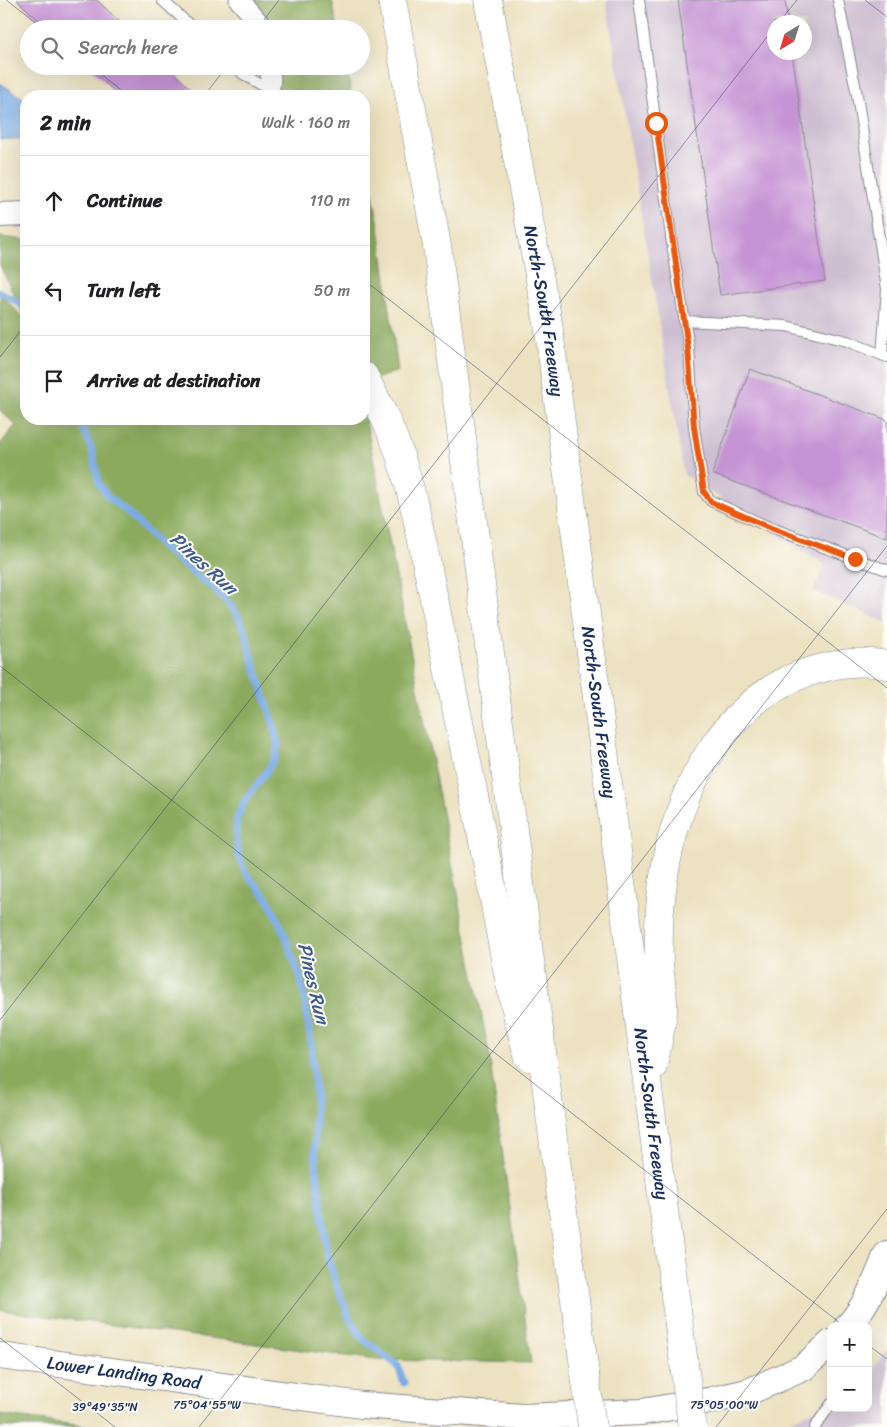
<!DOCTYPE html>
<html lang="en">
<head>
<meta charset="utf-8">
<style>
  :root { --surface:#fff; --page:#f2f2f2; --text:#202124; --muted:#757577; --line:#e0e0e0 }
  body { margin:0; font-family:Sriracha,sans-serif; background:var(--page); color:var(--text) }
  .controls { position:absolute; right:15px; bottom:15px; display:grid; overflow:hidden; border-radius:10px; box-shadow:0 5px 20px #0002 }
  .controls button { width:45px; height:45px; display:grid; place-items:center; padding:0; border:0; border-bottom:1px solid var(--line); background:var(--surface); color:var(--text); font:25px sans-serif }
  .compass { position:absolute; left:767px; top:15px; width:45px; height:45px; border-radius:50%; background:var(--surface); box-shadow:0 5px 20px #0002; rotate:218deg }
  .stop { position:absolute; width:15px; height:15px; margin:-11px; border:4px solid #ea580c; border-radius:50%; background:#fff }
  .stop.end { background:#ea580c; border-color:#fff; box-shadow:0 1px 5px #0008 }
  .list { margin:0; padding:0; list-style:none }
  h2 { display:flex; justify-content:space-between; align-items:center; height:65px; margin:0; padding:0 20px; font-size:21px }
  h2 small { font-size:16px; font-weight:400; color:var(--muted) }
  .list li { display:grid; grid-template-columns:32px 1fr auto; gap:15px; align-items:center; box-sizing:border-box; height:90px; padding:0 20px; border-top:1px solid var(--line) }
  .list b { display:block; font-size:19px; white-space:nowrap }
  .list em { font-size:16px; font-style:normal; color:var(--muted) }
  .icon { flex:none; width:28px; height:28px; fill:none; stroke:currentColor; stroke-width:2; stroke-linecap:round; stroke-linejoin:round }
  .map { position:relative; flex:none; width:887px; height:1427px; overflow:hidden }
  .search { position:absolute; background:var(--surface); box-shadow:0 5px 20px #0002; left:20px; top:20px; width:350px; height:55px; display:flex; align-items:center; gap:12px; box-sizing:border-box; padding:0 18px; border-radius:28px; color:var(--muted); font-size:19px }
  .panel { position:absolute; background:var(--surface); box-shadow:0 5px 20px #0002; left:20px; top:90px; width:350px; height:335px; border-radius:20px }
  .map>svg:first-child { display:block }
  .industrial { fill:#cebed1; fill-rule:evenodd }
  .forest { fill:#8caa5d; stroke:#546c5e }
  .water { fill:#7aabe5; stroke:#4a6da2 }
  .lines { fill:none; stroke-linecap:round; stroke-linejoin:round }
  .stream { stroke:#7aabe5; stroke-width:7 }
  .building { fill:#c694d5 }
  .service-casing { stroke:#84888f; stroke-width:12 }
  .minor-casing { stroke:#84888f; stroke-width:21 }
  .tertiary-casing { stroke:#84888f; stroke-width:26 }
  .secondary-casing { stroke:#84888f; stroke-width:28 }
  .motorway-casing { stroke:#84888f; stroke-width:29 }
  .service { stroke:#fff; stroke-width:10 }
  .minor { stroke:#fff; stroke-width:19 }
  .tertiary { stroke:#fff; stroke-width:24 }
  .secondary { stroke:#fff; stroke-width:26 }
  .motorway { stroke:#fff; stroke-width:28 }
  .motorway-bridge-casing { stroke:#84888f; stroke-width:29; stroke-linecap:butt }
  .motorway-bridge { stroke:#fff; stroke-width:28 }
  .route { stroke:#ea580c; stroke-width:6 }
  .ticks { fill:none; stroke:#1b2f5e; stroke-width:1; stroke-opacity:0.45 }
  .labels { text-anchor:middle; stroke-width:4; stroke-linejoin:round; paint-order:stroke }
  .street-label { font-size:18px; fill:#1b2f5e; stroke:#fdfcf7 }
  .water-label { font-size:19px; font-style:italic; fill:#3c5a8d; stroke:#fdfcf7 }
  .ticks-label { font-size:12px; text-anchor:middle; fill:#1b2f5e; stroke:#fdfcf7; stroke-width:4; stroke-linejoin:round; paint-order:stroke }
</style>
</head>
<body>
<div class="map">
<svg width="887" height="1427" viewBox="0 0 887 1427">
  <rect width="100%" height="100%" fill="#fdfcf7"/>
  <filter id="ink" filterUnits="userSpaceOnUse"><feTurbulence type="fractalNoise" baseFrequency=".02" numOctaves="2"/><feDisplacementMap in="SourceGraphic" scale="10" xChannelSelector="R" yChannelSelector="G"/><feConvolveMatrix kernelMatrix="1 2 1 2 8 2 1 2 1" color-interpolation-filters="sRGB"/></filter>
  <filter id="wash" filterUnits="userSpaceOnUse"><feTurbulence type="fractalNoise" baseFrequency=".0096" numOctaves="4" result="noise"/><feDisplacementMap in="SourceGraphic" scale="20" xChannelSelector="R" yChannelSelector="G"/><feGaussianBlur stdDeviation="1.12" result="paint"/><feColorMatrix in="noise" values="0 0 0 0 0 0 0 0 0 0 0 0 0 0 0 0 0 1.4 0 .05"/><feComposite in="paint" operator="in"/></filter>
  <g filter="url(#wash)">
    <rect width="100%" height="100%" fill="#ece1c0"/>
    <path class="industrial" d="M606,0H887V623L814,591L824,564L684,475ZM774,22H804V52H774Z
      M887,1350V1427H777L831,1402V1408H868V1375Z"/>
    <path class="forest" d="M251,0H332L338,29H256Z
      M262,66H346L352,96H267Z
      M364,152L378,220L398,371L364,383Z
      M0,237L26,240V320L0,265Z
      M0,294L26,321V419H364V411L489,1053L531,1363L376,1360L0,1310V444L16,425L0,411Z
      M0,1415L91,1427H0Z"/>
    <path class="water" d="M0,83L26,100V137L21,139H0Z"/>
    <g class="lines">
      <path class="stream" d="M0,292L20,303L26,311
        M79,419L92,450L99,484L108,497L125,510L163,548L213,588L227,602L238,616L246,633L249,648L274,726L278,745L275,757L269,768L244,802L237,818L236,841L239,857L247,875L267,898L283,930L300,977L305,1001L311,1044L315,1092V1153L321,1208L327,1255L337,1287L350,1319L362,1338L398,1366L404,1383"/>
    </g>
    <g id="blocks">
      <path class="building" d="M17,0H97L127,29H48Z
        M678,0H785L788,22H774V52H792L825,281L720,295Z
        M88,66H167L198,96H119Z
        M750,369L887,420V538L712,474Z"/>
    </g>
  </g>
  <g filter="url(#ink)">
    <use href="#blocks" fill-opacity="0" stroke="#84888f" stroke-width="1"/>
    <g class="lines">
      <g class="service-casing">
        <path id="service" d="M162,0L194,29
          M639,0L672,244L689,348L694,427L704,492L711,501L771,528L887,570
          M838,0L857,95L887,289L882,355
          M235,66L243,74L270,90
          M684,321L786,326L847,341L887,357
          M815,1427L831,1404"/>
      </g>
      <g class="minor-casing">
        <path id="minor" d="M239,0L262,26V29
          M269,96L271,79L269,66"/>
      </g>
      <g class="tertiary-casing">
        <path id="tertiary" d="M0,215L26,214"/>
      </g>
      <g class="secondary-casing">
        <g id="secondary">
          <path d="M848,1326C867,1305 877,1279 887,1254"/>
          <path id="s1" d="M0,1356L362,1405L523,1417L642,1412L713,1400L748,1392L803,1368L831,1343"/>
        </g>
      </g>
      <g class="motorway-casing">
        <g id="motorway">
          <path d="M392,0L437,246L554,1145L585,1374"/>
          <path id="s2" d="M488,0L548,323L684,1364"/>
          <path d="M364,376C378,403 392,430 401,459C416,504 424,552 434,599C452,686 470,774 487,862C500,928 509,993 529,1057"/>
          <path d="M653,1066C656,1048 662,1028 663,1010C664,996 660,979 659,965C658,937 659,909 663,882C676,789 728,688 827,667C847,662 867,661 887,665"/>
        </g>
      </g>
      <use href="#service" class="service"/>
      <use href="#minor" class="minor"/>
      <use href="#tertiary" class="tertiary"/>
      <use href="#secondary" class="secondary"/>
      <use href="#motorway" class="motorway"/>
      <g class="motorway-bridge-casing">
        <path id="motorway-bridge" d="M684,1364L692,1427
          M585,1374L592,1427"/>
      </g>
      <use href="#motorway-bridge" class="motorway-bridge"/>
    </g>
  </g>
  <g class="lines" filter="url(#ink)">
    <path class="route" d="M656,123L688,348L694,427L704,492L711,502L720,506L771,528L855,559"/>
  </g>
  <path class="ticks" d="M6,0L43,29M865,0L887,17M779,22L797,0M257,29L279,0M91,66L129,96M204,96L227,66M364,280L887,688M0,357L26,324M0,666L844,1326M0,1020L774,28M0,1338L115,1427M868,1345L887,1359M199,1427L887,546M716,1427L887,1209"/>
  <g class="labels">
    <g class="street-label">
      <text dy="6" stroke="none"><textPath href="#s2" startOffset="316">North-South Freeway</textPath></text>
      <text dy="6" stroke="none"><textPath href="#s2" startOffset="721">North-South Freeway</textPath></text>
      <text dy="6" stroke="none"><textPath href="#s2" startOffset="1126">North-South Freeway</textPath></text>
      <text dy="6" stroke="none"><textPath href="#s1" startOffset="125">Lower Landing Road</textPath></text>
    </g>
    <g class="water-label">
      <text transform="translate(204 563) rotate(42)" y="7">Pines Run</text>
      <text transform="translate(314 983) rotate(77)" y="7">Pines Run</text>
    </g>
  </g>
  <g class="ticks-label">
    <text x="207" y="1409">75°04'55"W</text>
    <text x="724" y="1409">75°05'00"W</text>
    <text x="105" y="1411">39°49'35"N</text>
  </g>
</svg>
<div class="controls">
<button>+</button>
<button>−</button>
</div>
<svg class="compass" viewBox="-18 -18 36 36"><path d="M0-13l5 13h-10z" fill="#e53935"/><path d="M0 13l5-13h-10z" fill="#757577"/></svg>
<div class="stop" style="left:656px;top:123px"></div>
<div class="stop end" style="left:855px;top:559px"></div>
<div class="search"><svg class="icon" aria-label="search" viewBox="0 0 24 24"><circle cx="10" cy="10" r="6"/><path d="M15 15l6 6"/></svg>Search here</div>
<section class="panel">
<h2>2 min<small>Walk · 160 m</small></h2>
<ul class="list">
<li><svg class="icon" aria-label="ahead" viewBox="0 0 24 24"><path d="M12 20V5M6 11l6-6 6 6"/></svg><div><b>Continue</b></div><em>110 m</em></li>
<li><svg class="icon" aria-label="left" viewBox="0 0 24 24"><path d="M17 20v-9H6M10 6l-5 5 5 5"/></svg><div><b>Turn left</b></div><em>50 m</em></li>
<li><svg class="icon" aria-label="arrive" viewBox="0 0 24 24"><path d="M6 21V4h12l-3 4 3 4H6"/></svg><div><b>Arrive at destination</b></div></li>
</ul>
</section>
</div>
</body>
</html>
